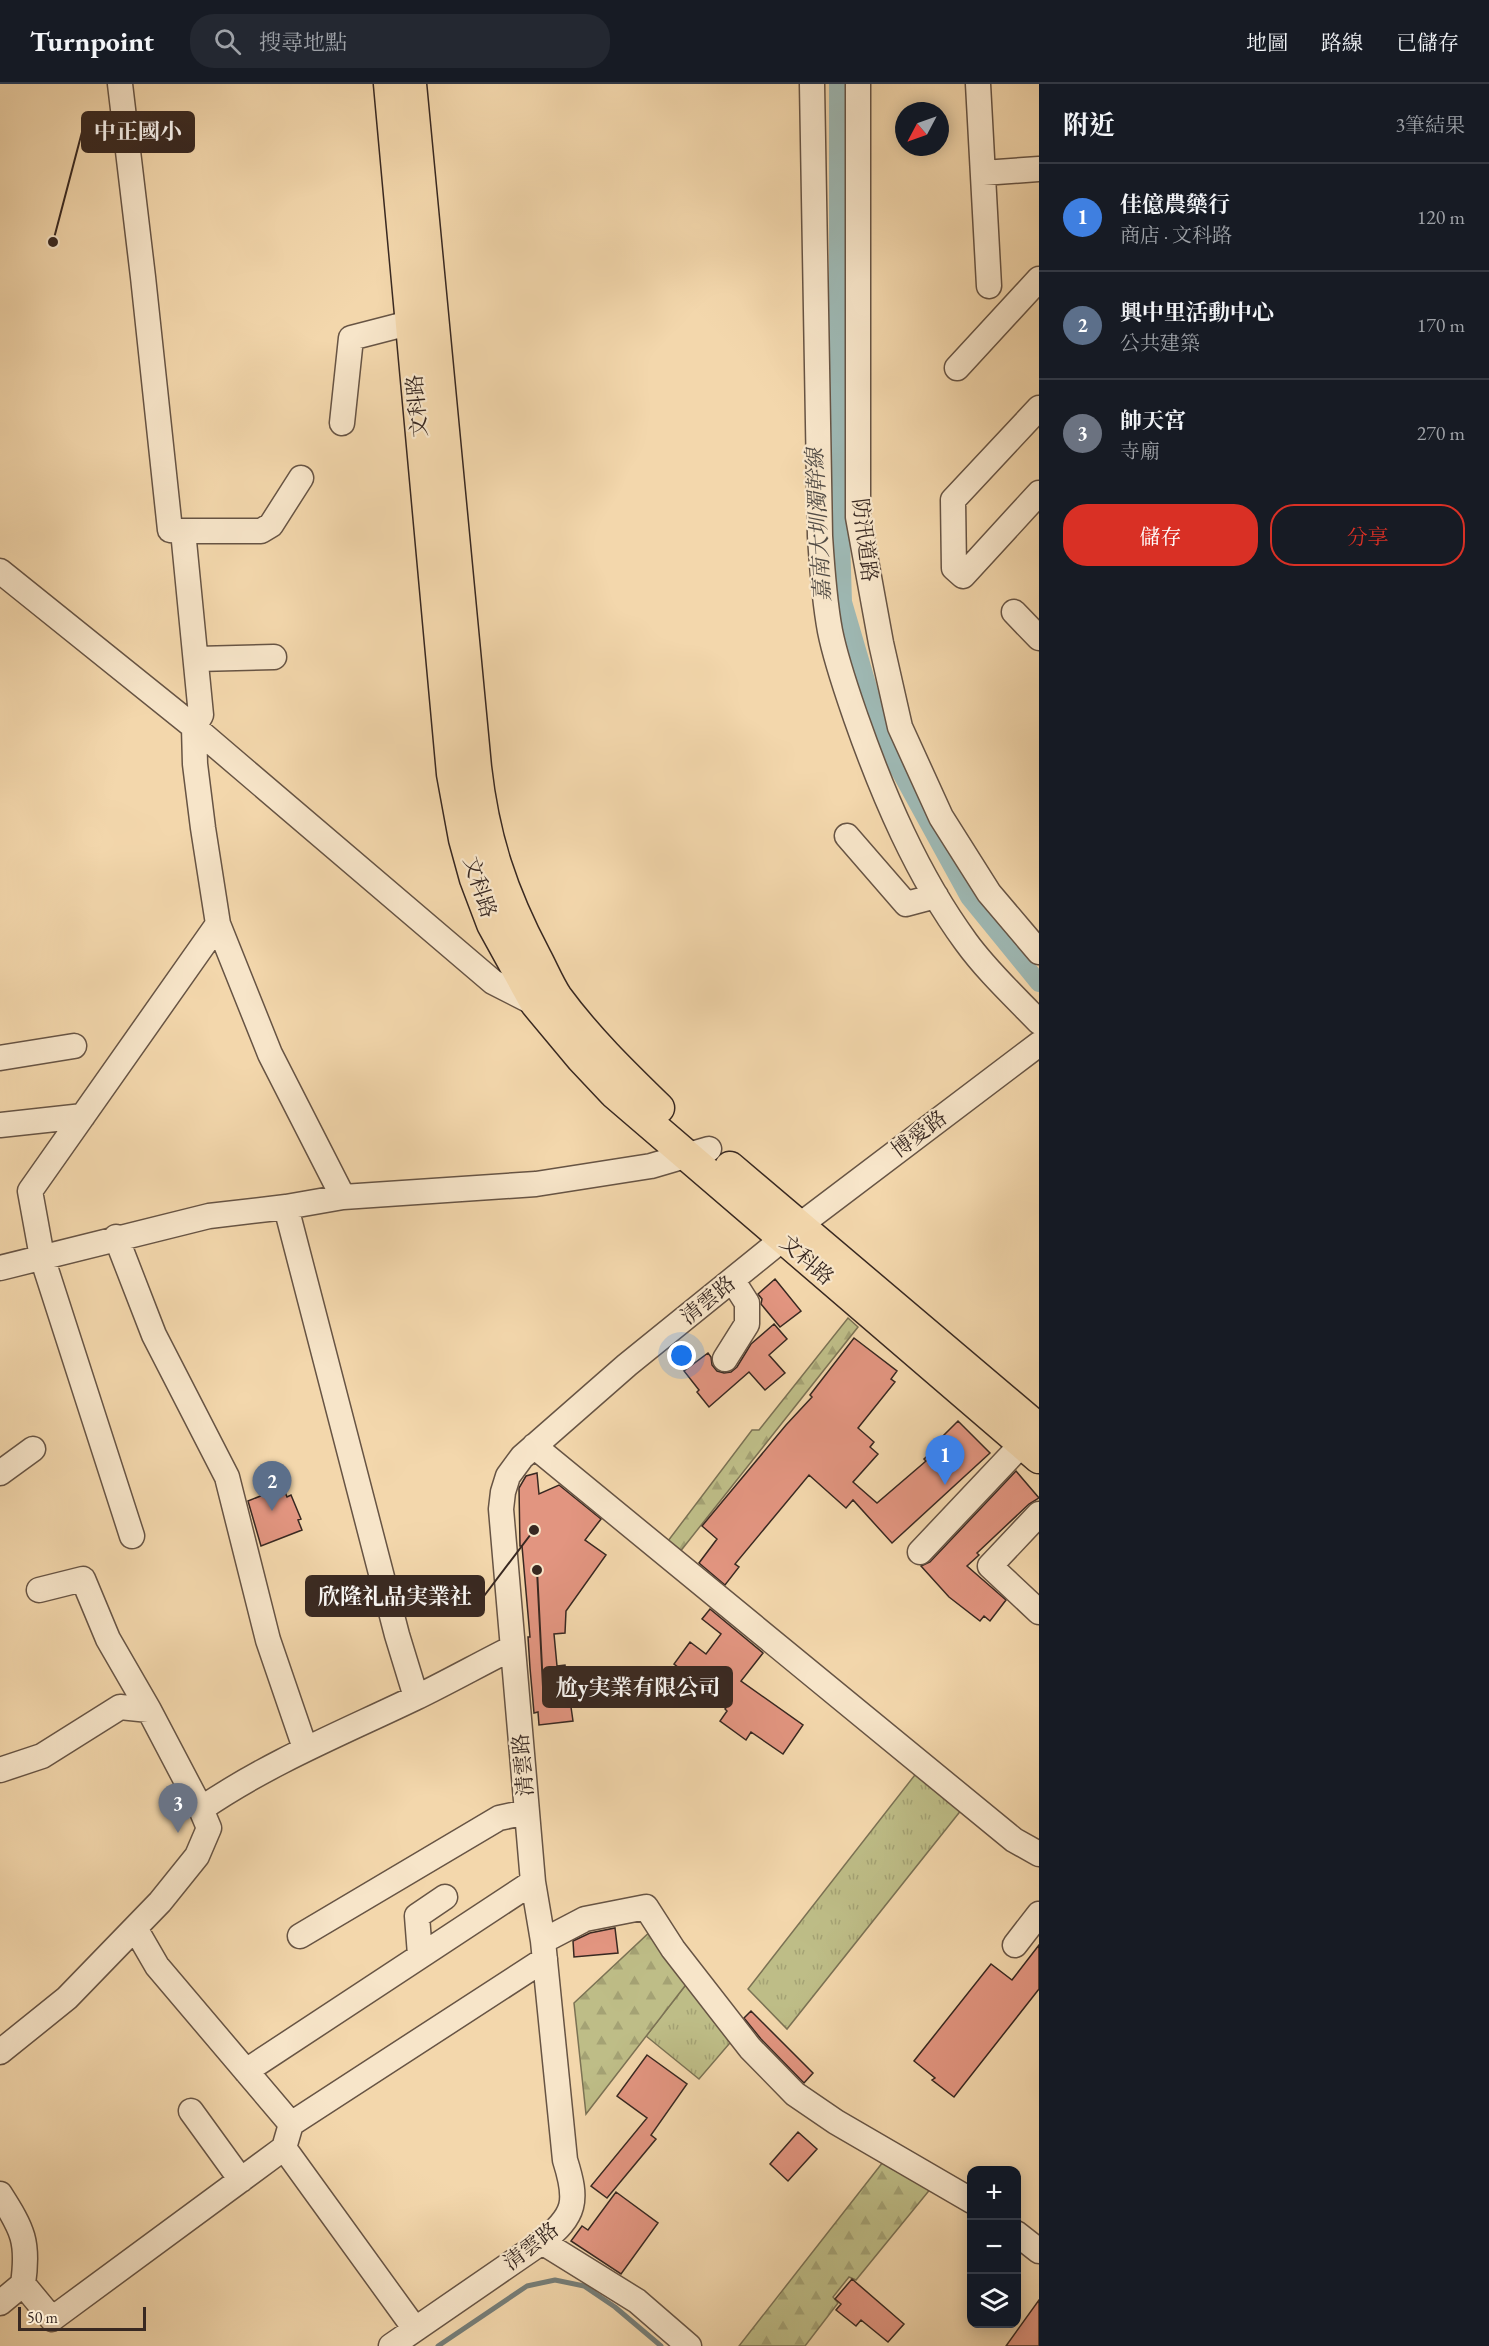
<!DOCTYPE html>
<html lang="zh-TW">
<head>
<meta charset="utf-8">
<style>
  :root { --surface:#171b24; --page:#242831; --text:#f1f3f6; --muted:#9ea1a6; --line:#363941; --accent:#d93025 }
  body { margin:0; font-family:"EB Garamond","Noto Serif TC",serif; background:var(--page); color:var(--text) }
  .controls { position:absolute; right:18px; bottom:18px; display:grid; overflow:hidden; border-radius:12px; box-shadow:0 3px 15px #0003 }
  .controls button { width:54px; height:54px; display:grid; place-items:center; padding:0; border:0; border-bottom:2px solid var(--line); background:var(--surface); color:var(--text); font:30px sans-serif }
  .compass { position:absolute; left:895px; top:18px; width:54px; height:54px; border-radius:50%; background:var(--surface); box-shadow:0 3px 15px #0003; rotate:229deg }
  .scale { position:absolute; left:18px; bottom:15px; width:128px; box-sizing:border-box; padding-left:6px; border:3px solid #382821; border-top:0; font-size:16px; line-height:21px; white-space:nowrap; color:#382821; -webkit-text-stroke:4px #f7e5c9; paint-order:stroke }
  .you { position:absolute; left:682px; top:1272px; width:21px; height:21px; margin:-15px; border:4px solid #fff; border-radius:50%; background:#1a73e8; box-shadow:0 0 0 9px #1a73e833 }
  .badge { display:grid; place-items:center; width:39px; height:39px; border-radius:50%; background:var(--accent); color:#fff; font-size:20px; font-weight:700 }
  .pin { position:absolute; translate:-50% -50px; filter:drop-shadow(0 2px 3px #0008) }
  .pin::after { content:''; position:absolute; top:32px; width:21px; height:18px; background:inherit; clip-path:polygon(0 0,100% 0,50% 100%) }
  .list { margin:0; padding:0; list-style:none }
  h2 { display:flex; justify-content:space-between; align-items:center; height:78px; margin:0; padding:0 24px; font-size:26px }
  h2 small { font-size:20px; font-weight:400; color:var(--muted) }
  .list li { display:grid; grid-template-columns:39px 1fr auto; gap:18px; align-items:center; box-sizing:border-box; height:108px; padding:0 24px; border-top:2px solid var(--line) }
  .list b { display:block; font-size:22px; white-space:nowrap }
  .list p { margin:0; font-size:20px; white-space:nowrap; color:var(--muted) }
  .list em { font-size:20px; font-style:normal; color:var(--muted) }
  .actions { display:flex; gap:12px; padding:18px 24px }
  .actions a { flex:1; padding:14px 0; border:2px solid var(--accent); border-radius:24px; text-align:center; font-size:21px; color:var(--accent) }
  .actions .main { background:var(--accent); color:#fff }
  .icon { flex:none; width:33px; height:33px; fill:none; stroke:currentColor; stroke-width:2; stroke-linecap:round; stroke-linejoin:round }
  .map { position:relative; flex:none; width:1039px; height:2262px; overflow:hidden }
  header { display:flex; align-items:center; gap:36px; box-sizing:border-box; height:84px; padding:0 30px; background:var(--surface); border-bottom:2px solid var(--line) }
  header strong { font-size:28px }
  nav { display:flex; gap:33px; margin-inline-start:auto; font-size:21px }
  .search { width:420px; height:54px; background:var(--page); display:flex; align-items:center; gap:15px; box-sizing:border-box; padding:0 21px; border-radius:24px; color:var(--muted); font-size:22px }
  main { display:flex }
  aside { flex:1; background:var(--surface) }
  .map>svg:first-child { display:block }
  .grass { fill:url(#grass-tufts); stroke:#7b7254; stroke-width:1.5 }
  .forest { fill:url(#forest-firs); stroke:#7b7254; stroke-width:1.5 }
  .lines { fill:none; stroke-linecap:round; stroke-linejoin:round }
  .stream { stroke:#757e79; stroke-width:5 }
  .canal { stroke:#9eb8b3; stroke-width:18 }
  .building { fill:#e29580; stroke:#382821; stroke-width:1.5 }
  .minor-casing { stroke:#675444; stroke-width:27 }
  .major-casing { stroke:#382821; stroke-width:33 }
  .minor { stroke:#f7e5c9; stroke-width:24 }
  .major { stroke:#f3d7ac; stroke-width:30 }
  .labels { text-anchor:middle; stroke-width:4.5; stroke-linejoin:round; paint-order:stroke }
  .street-label { font-size:21px; fill:#382821; stroke:#f7e5c9 }
  .water-label { font-size:22px; font-style:italic; fill:#524c46; stroke:#f7e5c9 }
  .leader { fill:none; stroke:#382821; stroke-width:2 }
  .callout-dot { fill:#382821; stroke:#f7e5c9; stroke-width:2 }
  .callout { fill:#382821; stroke:#382821; stroke-width:2 }
  .callout-label { font-size:22px; text-anchor:middle; font-weight:bold; fill:#fff }
</style>
</head>
<body>
<header>
<strong>Turnpoint</strong>
<div class="search"><svg class="icon" aria-label="search" viewBox="0 0 24 24"><circle cx="10" cy="10" r="6"/><path d="M15 15l6 6"/></svg>搜尋地點</div>
<nav><a>地圖</a><a>路線</a><a>已儲存</a></nav>
</header>
<main>
<div class="map">
<svg width="1039" height="2262" viewBox="0 0 1039 2262">
  <defs>
    <pattern id="grass-tufts" width="24" height="20" patternUnits="userSpaceOnUse" patternTransform="scale(1.5)"><rect width="24" height="20" fill="#bebd87"/><path d="M3 7l-1-3M5 7V3M7 7l1-3M15 17l-1-3M17 17v-4M19 17l1-3" fill="none" stroke="#a4a274"/></pattern>
    <pattern id="forest-firs" width="22" height="20" patternUnits="userSpaceOnUse" patternTransform="scale(1.5)"><rect width="22" height="20" fill="#bebd87"/><path d="M5 1l3.5 6h-7zM16 11l3.5 6h-7z" fill="#a4a274"/></pattern>
  </defs>
  <rect width="100%" height="100%" fill="#f3d7ac"/>
  <filter id="stains"><feTurbulence type="fractalNoise" baseFrequency=".00333" numOctaves="4"/><feColorMatrix values="0 0 0 0 .2 0 0 0 0 .09 0 0 0 0 .02 0 0 0 .5 -.17"/></filter>
  <radialGradient id="worn" r=".72"><stop offset=".6" stop-color="#630" stop-opacity="0"/><stop offset="1" stop-color="#630" stop-opacity=".3"/></radialGradient>
  <path class="grass" d="M918,1687L962,1725L787,1945L748,1905Z
    M688,1898L735,1953L699,1995L646,1952Z"/>
  <path class="forest" d="M848,1234L858,1243L679,1469L668,1457L752,1346H759Z
    M653,1845L688,1898L586,2030L574,1919Z
    M883,2078L932,2103L856,2196L849,2193L833,2213L838,2219L805,2262H739Z"/>
  <g class="lines">
    <path class="stream" d="M438,2262L527,2202L555,2196L584,2202L615,2223L661,2262"/>
    <path class="canal" d="M838,0V358L843,518L884,658L969,813L1039,899"/>
  </g>
  <path class="building" d="M775,1195L801,1227L780,1243L761,1220L762,1215L758,1210Z
    M774,1240L787,1255L769,1271L785,1289L765,1306L749,1288L709,1323L697,1308L699,1306L684,1287L708,1269L711,1273L712,1281L717,1287L724,1289L731,1288L737,1283L751,1260Z
    M854,1254L897,1287L891,1295L895,1298L858,1344L874,1358L870,1363L878,1370L853,1398L877,1419L926,1377L924,1375L941,1359L938,1357L958,1337L990,1369L892,1459L853,1416L846,1424L809,1391L735,1480L739,1483L725,1501L699,1479L717,1455L702,1442L786,1341L812,1313L810,1311Z
    M1016,1387L1039,1414L1029,1420L977,1469L979,1471L967,1482L1006,1516L990,1537L984,1532L980,1537L949,1513L921,1482L930,1478Z
    M537,1389L539,1410L559,1401L601,1435L585,1456L606,1471L566,1527L565,1549L554,1550L557,1582L565,1581L573,1637L539,1641L538,1628L534,1629L530,1584L528,1553H530L522,1462H520L519,1404L526,1392Z
    M283,1403L287,1413L291,1411L301,1435L298,1436L302,1446L261,1462L248,1417Z
    M710,1525L763,1569L741,1597L803,1641L783,1670L751,1648L746,1656L720,1637L727,1627L725,1625L728,1621L674,1580L690,1558L706,1570L721,1550L702,1535Z
    M615,1844L618,1869L574,1873L573,1857L590,1849Z
    M1039,1861V1905L954,2013L932,1996L935,1994L914,1977L991,1880L1012,1896Z
    M751,1927L813,1989L804,1999L761,1955L744,1934Z
    M647,1971L687,2000L651,2051L656,2055L607,2114L591,2102L647,2034L617,2012Z
    M798,2048L817,2065L788,2097L770,2080Z
    M616,2108L658,2139L621,2190L571,2157L582,2142L588,2146Z
    M852,2195L904,2240L888,2258L861,2236L856,2242L836,2226L841,2220L835,2215Z
    M1039,2216V2262H1006Z"/>
  <g class="lines">
    <g class="minor-casing">
      <path id="minor" d="M120,0L143,193L170,446L183,447L201,631L194,643L195,680L203,744L218,840L270,970L343,1113
        M812,0L820,452C822,483 824,515 830,547C836,577 846,605 856,634C883,711 917,791 966,858C987,887 1014,912 1039,938
        M858,0V433L881,559L900,643L941,733L989,809L1039,868
        M978,0L989,202
        M983,89L1039,85
        M957,284L1039,195
        M1039,324L953,416L954,484L963,492L1039,409
        M342,339L351,254L409,239L427,237
        M183,447H261L271,441L301,394
        M0,487L194,643L493,898L536,920L542,917
        M1014,528L1039,554
        M197,575L274,573
        M847,752L906,820L936,812
        M0,974L74,962
        M0,1041L83,1032
        M286,1123L397,1551L416,1613
        M116,1153L154,1251L227,1393L268,1556L305,1664
        M0,1184L209,1132L286,1123L343,1113L536,1100L651,1082L709,1065
        M725,1275L747,1240V1219L733,1197
        M534,1362L1014,1756L1039,1770
        M0,1389L33,1365
        M1039,1430L990,1482L1039,1528
        M132,1452L42,1173L30,1107L218,840
        M920,1468L1022,1360
        M39,1506L83,1495L108,1555L149,1626L201,1725
        M0,1686L42,1672L120,1623L149,1626
        M135,1844L157,1882L291,2040
        M300,1852L499,1734L527,1728
        M543,1857L585,1835L646,1823L673,1865L750,1964L795,2010L836,2038L972,2117
        M1015,1861L1039,1830
        M420,1871L417,1832L445,1813
        M0,1968L67,1914L160,1818L197,1772L209,1744L201,1725C268,1679 342,1649 415,1614C448,1598 480,1580 512,1564
        M246,1987L533,1798
        M191,2027L241,2096
        M284,2064L415,2245
        M0,2110C23,2146 29,2158 23,2200L0,2219
        M1016,2149L1039,2167
        M542,2158L637,2217L689,2262
        M23,2200L52,2235L284,2064L291,2040L545,1875
        M391,2262L542,2158C576,2131 578,2117 565,2076L543,1857L533,1798L501,1425L503,1408L508,1392L522,1373L627,1281L800,1141L1039,960"/>
    </g>
    <g class="major-casing">
      <path id="major" d="M389,0L452,690L464,755L475,795L492,840L536,920L581,974L614,1009L1039,1374
        M411,0L476,683C484,754 502,809 536,873C543,886 549,901 557,913C587,954 623,989 659,1024
        M730,1083L1039,1345"/>
    </g>
    <use href="#minor" class="minor"/>
    <use href="#major" class="major"/>
  </g>
  <g class="labels">
    <g class="street-label">
      <text transform="translate(417 322) rotate(-95)" y="7">文科路</text>
      <text transform="translate(865 456) rotate(83)" y="7">防汛道路</text>
      <text transform="translate(480 803) rotate(72)" y="7">文科路</text>
      <text transform="translate(919 1050) rotate(-37)" y="7">博愛路</text>
      <text transform="translate(807 1176) rotate(41)" y="7">文科路</text>
      <text transform="translate(708 1216) rotate(-39)" y="7">清雲路</text>
      <text transform="translate(523 1681) rotate(-95)" y="7">清雲路</text>
      <text transform="translate(531 2162) rotate(-38)" y="7">清雲路</text>
    </g>
    <g class="water-label">
      <text transform="translate(818 441) rotate(-93)" y="8">嘉南大圳濁幹線</text>
    </g>
  </g>
  <path class="leader" d="M53 158L82 48M534 1446L484 1512M537 1486L543 1603"/>
  <g class="callout-dot">
    <circle cx="53" cy="158" r="6"/>
    <circle cx="534" cy="1446" r="6"/>
    <circle cx="537" cy="1486" r="6"/>
  </g>
  <g class="callout">
    <rect x="82" y="28" width="112" height="40" rx="6"/>
    <rect x="306" y="1492" width="178" height="40" rx="6"/>
    <rect x="543" y="1583" width="189" height="40" rx="6"/>
  </g>
  <g class="callout-label">
    <text x="138" y="55">中正國小</text>
    <text x="395" y="1520">欣隆礼品実業社</text>
    <text x="638" y="1611">尬y実業有限公司</text>
  </g>
  <rect width="100%" height="100%" filter="url(#stains)"/>
  <rect width="100%" height="100%" fill="url(#worn)"/>
</svg>
<div class="controls">
<button>+</button>
<button>−</button>
<button><svg class="icon" aria-label="layers" viewBox="0 0 24 24"><path d="M12 4l9 5-9 5-9-5zM3 14l9 5 9-5"/></svg></button>
</div>
<svg class="compass" viewBox="-18 -18 36 36"><path d="M0-13l5 13h-10z" fill="#e53935"/><path d="M0 13l5-13h-10z" fill="#9ea1a6"/></svg>
<div class="scale">50 m</div>
<div class="you"></div>
<div class="pin badge" style="left:945px;top:1401px;background:#3f7fe0">1</div>
<div class="pin badge" style="left:272px;top:1427px;background:#5c6f8a">2</div>
<div class="pin badge" style="left:178px;top:1749px;background:#6b7280">3</div>
</div>
<aside>
<h2>附近<small>3筆結果</small></h2>
<ul class="list">
<li><span class="badge" style="background:#3f7fe0">1</span><div><b>佳億農藥行</b><p>商店 · 文科路</p></div><em>120 m</em></li>
<li><span class="badge" style="background:#5c6f8a">2</span><div><b>興中里活動中心</b><p>公共建築</p></div><em>170 m</em></li>
<li><span class="badge" style="background:#6b7280">3</span><div><b>帥天宮</b><p>寺廟</p></div><em>270 m</em></li>
</ul>
<div class="actions"><a class="main">儲存</a><a>分享</a></div>
</aside>
</main>
</body>
</html>
